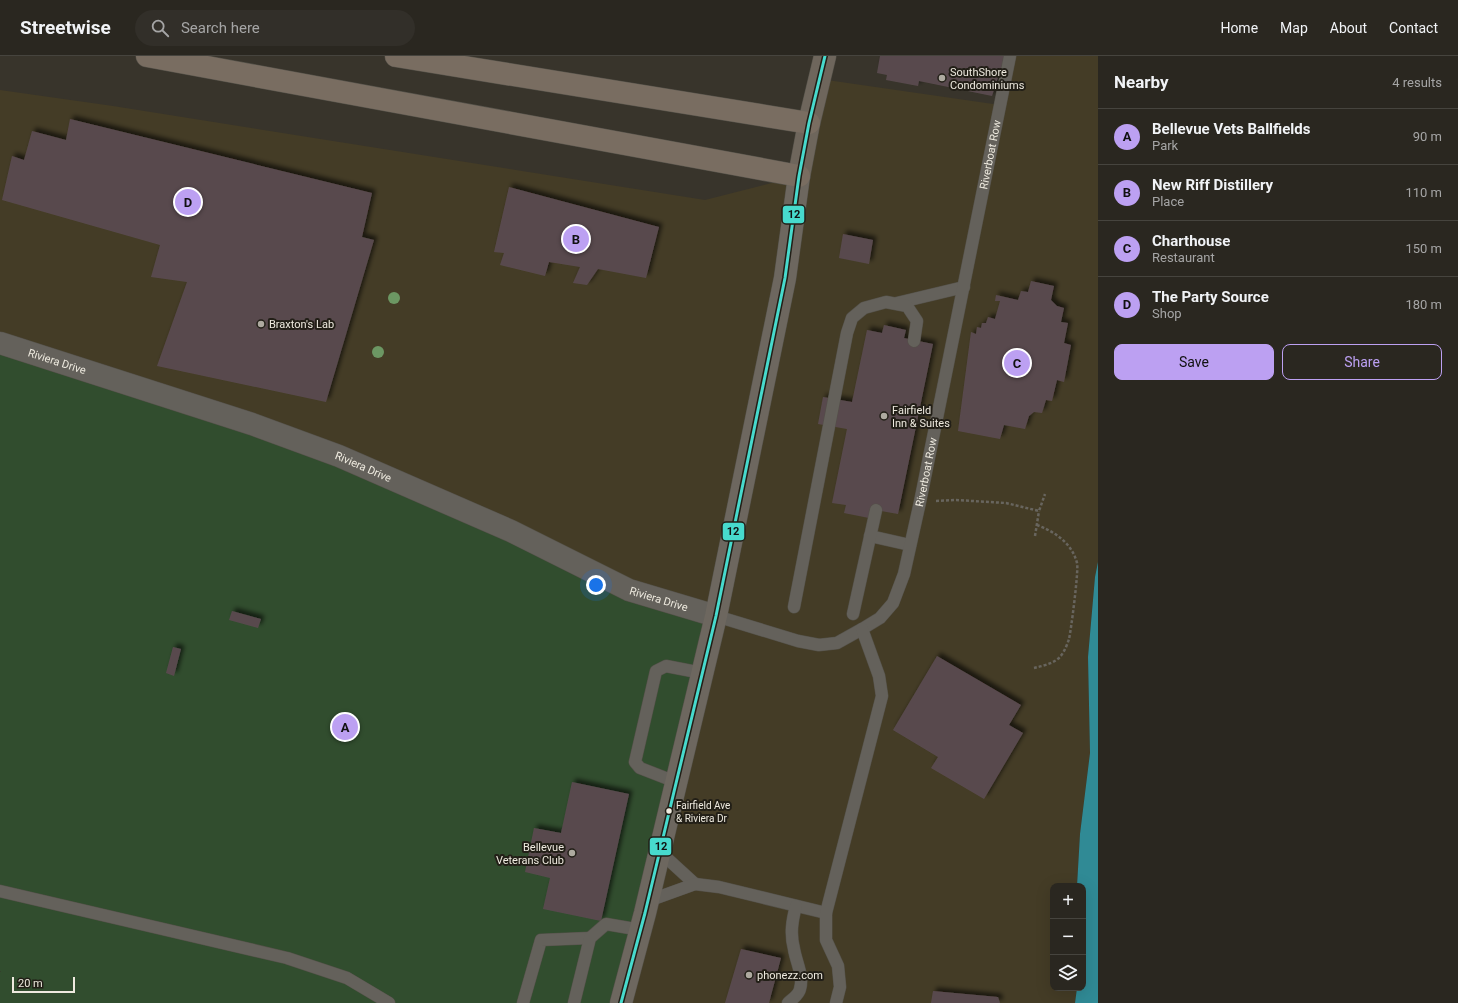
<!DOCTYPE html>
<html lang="en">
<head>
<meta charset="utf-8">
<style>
  :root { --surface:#2a2720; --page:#322f29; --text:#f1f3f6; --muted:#a5a5a5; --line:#46443e; --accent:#bca0f2 }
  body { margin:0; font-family:Roboto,sans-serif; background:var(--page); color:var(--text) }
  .controls { position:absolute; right:12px; bottom:12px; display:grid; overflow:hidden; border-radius:8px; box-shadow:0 4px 16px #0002 }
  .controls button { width:36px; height:36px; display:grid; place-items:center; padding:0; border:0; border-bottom:1px solid var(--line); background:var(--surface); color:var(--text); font:20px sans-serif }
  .scale { position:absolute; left:12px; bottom:10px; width:63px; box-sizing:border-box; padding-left:4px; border:2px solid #eeeadf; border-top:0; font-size:11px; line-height:14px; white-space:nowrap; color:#eeeadf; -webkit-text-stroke:3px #221f17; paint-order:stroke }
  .you { position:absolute; left:596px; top:529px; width:14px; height:14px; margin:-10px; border:3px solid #fff; border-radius:50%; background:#1a73e8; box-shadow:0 0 0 6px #1a73e833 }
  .badge { display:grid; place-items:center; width:26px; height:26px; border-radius:50%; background:var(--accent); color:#111; font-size:13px; font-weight:700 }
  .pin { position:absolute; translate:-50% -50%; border:2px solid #fff; box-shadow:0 1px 4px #0006 }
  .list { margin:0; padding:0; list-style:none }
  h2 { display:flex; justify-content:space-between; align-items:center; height:52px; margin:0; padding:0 16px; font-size:17px }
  h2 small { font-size:13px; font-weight:400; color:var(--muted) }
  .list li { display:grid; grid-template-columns:26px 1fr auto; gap:12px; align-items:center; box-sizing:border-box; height:56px; padding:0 16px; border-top:1px solid var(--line) }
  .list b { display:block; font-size:15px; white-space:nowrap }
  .list p { margin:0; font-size:13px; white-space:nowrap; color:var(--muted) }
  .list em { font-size:13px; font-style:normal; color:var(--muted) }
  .actions { display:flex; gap:8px; padding:12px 16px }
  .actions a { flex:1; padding:9px 0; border:1px solid var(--accent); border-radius:8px; text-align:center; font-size:14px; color:var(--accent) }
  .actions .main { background:var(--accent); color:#111 }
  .icon { flex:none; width:22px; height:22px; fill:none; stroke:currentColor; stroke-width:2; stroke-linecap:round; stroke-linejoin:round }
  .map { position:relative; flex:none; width:1098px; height:947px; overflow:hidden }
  header { display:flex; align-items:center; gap:24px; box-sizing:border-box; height:56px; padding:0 20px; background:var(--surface); border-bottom:1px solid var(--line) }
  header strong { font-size:19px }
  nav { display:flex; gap:22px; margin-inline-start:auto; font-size:14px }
  .search { width:280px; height:36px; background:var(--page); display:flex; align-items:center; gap:10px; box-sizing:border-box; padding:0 14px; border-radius:22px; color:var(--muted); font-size:15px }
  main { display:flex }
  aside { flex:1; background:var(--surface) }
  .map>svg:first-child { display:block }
  .built { fill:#443c26 }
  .green { fill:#314d2e }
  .water { fill:#308a95 }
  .building { fill:#594a4e; filter:url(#shadow) }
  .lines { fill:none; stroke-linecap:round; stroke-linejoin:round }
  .lane-casing { stroke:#545149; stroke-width:13 }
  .street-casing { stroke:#545149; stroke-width:23 }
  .secondary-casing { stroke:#545149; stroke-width:23 }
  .primary-casing { stroke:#545149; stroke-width:23 }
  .highway-casing { stroke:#545149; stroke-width:23 }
  .path { stroke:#68655e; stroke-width:2.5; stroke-dasharray:3 2; stroke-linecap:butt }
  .lane { stroke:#64615b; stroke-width:12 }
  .street { stroke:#64615b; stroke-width:22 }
  .secondary { stroke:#6d675f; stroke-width:22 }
  .primary { stroke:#6e665c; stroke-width:22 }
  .highway { stroke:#796d61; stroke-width:22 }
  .bus-1-casing { stroke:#221f17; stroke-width:6 }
  .bus-1 { stroke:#47dacd; stroke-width:3 }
  .tree { fill:#6c9763 }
  .poi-dot { fill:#aeaaa0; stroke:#221f17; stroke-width:1.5 }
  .bus-dot { fill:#eeeadf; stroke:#221f17; stroke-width:1.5 }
  .labels { text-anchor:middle; stroke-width:4; stroke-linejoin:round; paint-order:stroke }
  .bus-label { font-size:10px; fill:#eeeadf; stroke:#221f17; text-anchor:start }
  .poi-label { font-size:11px; fill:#eeeadf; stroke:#221f17; text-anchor:start }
  .street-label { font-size:11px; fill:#eeeadf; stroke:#221f17 }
  .line-badge { stroke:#221f17; stroke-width:1.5 }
  .pale-badge-label { font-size:11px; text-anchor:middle; font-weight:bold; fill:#111 }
</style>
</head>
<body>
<header>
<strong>Streetwise</strong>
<div class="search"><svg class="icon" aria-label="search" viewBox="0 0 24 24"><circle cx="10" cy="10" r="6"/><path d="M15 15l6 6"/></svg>Search here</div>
<nav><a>Home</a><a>Map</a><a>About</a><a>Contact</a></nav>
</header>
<main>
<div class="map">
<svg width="1098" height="947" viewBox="0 0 1098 947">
  <defs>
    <filter id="shadow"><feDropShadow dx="3.5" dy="-3.5" stdDeviation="2" flood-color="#0009"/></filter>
  </defs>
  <rect width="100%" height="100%" fill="#38342b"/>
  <path class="built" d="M1010,0H1098V506L1095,521L1088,601L1090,697L1080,778L1077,830H1053V932H1077L1075,947H621L0,287V34L113,50L705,144L799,120L820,23L1000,49Z"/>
  <path class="green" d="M0,287L252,368L716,560L621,947H0V916L1,915H0Z"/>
  <path class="water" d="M1098,506V947H1075L1077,932H1083V830H1077L1080,778L1090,697L1088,601L1095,521Z"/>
  <path class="building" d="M880,0H1005L992,40L919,25L918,30L886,24L887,19L877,17Z
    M70,63L372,137L362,181L374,184L326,346L157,310L187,226L151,221L160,189L2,144L12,100L24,104L32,75L66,84Z
    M509,131L659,171L646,222L598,213L587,229L573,227L580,211L549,206L545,220L500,209L504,197L494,196Z
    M843,178L873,184L869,208L839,202Z
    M1031,225L1054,230L1051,244L1057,250L1064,252L1061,266L1068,267L1064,287L1071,289L1064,326L1057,324L1052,345L1046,344L1042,357L1034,356L1029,360L1025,373L1004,369L1000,383L958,375L971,276L976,278L977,271L981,272L982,267H986L988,261L995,263L1000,245H995L996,239L1018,244L1021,235L1028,236Z
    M884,269L906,274L904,282L933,288L898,458L870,453L869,462L844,457L846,449L832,447L847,373L818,368L823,341L852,346L867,274L882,277Z
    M232,555L261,563L258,572L229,564Z
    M173,591L181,593L174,620L166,617Z
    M937,600L1021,649L1009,669L1023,677L984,743L931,712L938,701L893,674Z
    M572,726L629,738L601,865L543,853L550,822L525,816L534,772L561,777Z
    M741,893L781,902L769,947H725Z
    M933,935L998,941L1000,947H931Z"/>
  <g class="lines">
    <g class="lane-casing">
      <g id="lane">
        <path d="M897,247L964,231"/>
        <path d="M870,480L910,489"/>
        <path d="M794,551L847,277L852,262L864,252L886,246L907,250L917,265L914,285"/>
        <path d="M853,558L876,454"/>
        <path id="s1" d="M716,560L798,585L819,589L837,587L862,573L880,562L893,547L904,518L920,446L1010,0"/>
        <path d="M676,726L640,712L635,706L656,615L666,610L702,617"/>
        <path d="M660,796L695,828"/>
        <path d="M0,835L287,902L347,922L389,947"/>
        <path d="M648,845L695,828L719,831L826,857"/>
        <path d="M523,947L541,884L590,882"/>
        <path d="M574,947L590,882L606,868L641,874"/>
        <path d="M788,947C792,943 799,939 800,933C804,920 796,906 794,893C790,878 792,865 796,850"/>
        <path d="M836,947L840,931L838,910L826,884V857L882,640L879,620L862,573"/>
      </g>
    </g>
    <g class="street-casing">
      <g id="street">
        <path id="s2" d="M0,287L252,368L339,400L511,475L629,534L716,560"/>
      </g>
    </g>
    <g class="secondary-casing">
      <path id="secondary" d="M621,947L645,857L716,560L785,222L799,120"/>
    </g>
    <g class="primary-casing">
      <path id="primary" d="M799,120L809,67L825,0"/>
    </g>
    <g class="highway-casing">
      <path id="highway" d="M147,0L799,120
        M396,0L809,67"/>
    </g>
    <path class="path" d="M936,445L956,444L1006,447L1039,455L1045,438
      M1035,480L1039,455
      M1034,612C1042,610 1052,608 1059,602C1064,597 1067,589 1069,583C1071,575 1079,513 1077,507C1072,487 1055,476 1037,469"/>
    <use href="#lane" class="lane"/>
    <use href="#street" class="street"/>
    <use href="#secondary" class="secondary"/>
    <use href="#primary" class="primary"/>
    <use href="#highway" class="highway"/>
    <g class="bus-1-casing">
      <path id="bus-1" d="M621,947L645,857L716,560L785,222L799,120L809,67L825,0"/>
    </g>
    <use href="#bus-1" class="bus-1"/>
  </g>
  <g class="tree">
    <circle cx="394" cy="242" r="6"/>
    <circle cx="378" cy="296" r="6"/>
  </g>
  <g class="poi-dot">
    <circle cx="942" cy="22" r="4"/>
    <circle cx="261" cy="268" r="4"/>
    <circle cx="884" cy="360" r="4"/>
    <circle cx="572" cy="797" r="4"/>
    <circle cx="749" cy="919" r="4"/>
  </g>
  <circle class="bus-dot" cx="669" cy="755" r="3.5"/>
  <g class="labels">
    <g class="bus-label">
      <text x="676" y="753">Fairfield Ave<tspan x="676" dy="13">&amp; Riviera Dr</tspan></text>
    </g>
    <g class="poi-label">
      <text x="950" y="20">SouthShore<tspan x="950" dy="13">Condominiums</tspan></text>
      <text x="269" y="272">Braxton's Lab</text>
      <text x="892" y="358">Fairfield<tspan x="892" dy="13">Inn &amp; Suites</tspan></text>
      <text x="564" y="795" text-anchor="end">Bellevue<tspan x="564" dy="13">Veterans Club</tspan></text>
      <text x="757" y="923">phonezz.com</text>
    </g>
    <g class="street-label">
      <text dy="4" stroke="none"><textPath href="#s1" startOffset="654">Riverboat Row</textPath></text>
      <text dy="4" stroke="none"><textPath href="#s2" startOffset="60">Riviera Drive</textPath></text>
      <text dy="4" stroke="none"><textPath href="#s2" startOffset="384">Riviera Drive</textPath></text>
      <text dy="4" stroke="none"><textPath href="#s1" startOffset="330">Riverboat Row</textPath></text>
      <text dy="4" stroke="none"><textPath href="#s2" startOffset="708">Riviera Drive</textPath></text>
    </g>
  </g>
  <g class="line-badge">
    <rect x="782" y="149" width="23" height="19" rx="4" fill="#47dacd"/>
    <rect x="722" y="466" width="23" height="19" rx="4" fill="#47dacd"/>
    <rect x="649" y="781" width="23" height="19" rx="4" fill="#47dacd"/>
  </g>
  <g class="pale-badge-label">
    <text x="794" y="162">12</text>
    <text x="733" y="479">12</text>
    <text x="661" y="794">12</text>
  </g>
</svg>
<div class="controls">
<button>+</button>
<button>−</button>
<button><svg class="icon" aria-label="layers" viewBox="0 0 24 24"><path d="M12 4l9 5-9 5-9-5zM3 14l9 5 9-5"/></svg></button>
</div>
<div class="scale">20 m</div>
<div class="you"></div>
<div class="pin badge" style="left:345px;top:671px">A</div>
<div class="pin badge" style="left:576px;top:183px">B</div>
<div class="pin badge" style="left:1017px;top:307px">C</div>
<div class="pin badge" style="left:188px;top:146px">D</div>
</div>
<aside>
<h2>Nearby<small>4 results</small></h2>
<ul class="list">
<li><span class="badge">A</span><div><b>Bellevue Vets Ballfields</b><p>Park</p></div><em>90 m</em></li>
<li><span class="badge">B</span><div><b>New Riff Distillery</b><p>Place</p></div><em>110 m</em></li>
<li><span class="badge">C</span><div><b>Charthouse</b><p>Restaurant</p></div><em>150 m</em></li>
<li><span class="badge">D</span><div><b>The Party Source</b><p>Shop</p></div><em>180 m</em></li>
</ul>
<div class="actions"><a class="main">Save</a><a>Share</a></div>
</aside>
</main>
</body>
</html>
